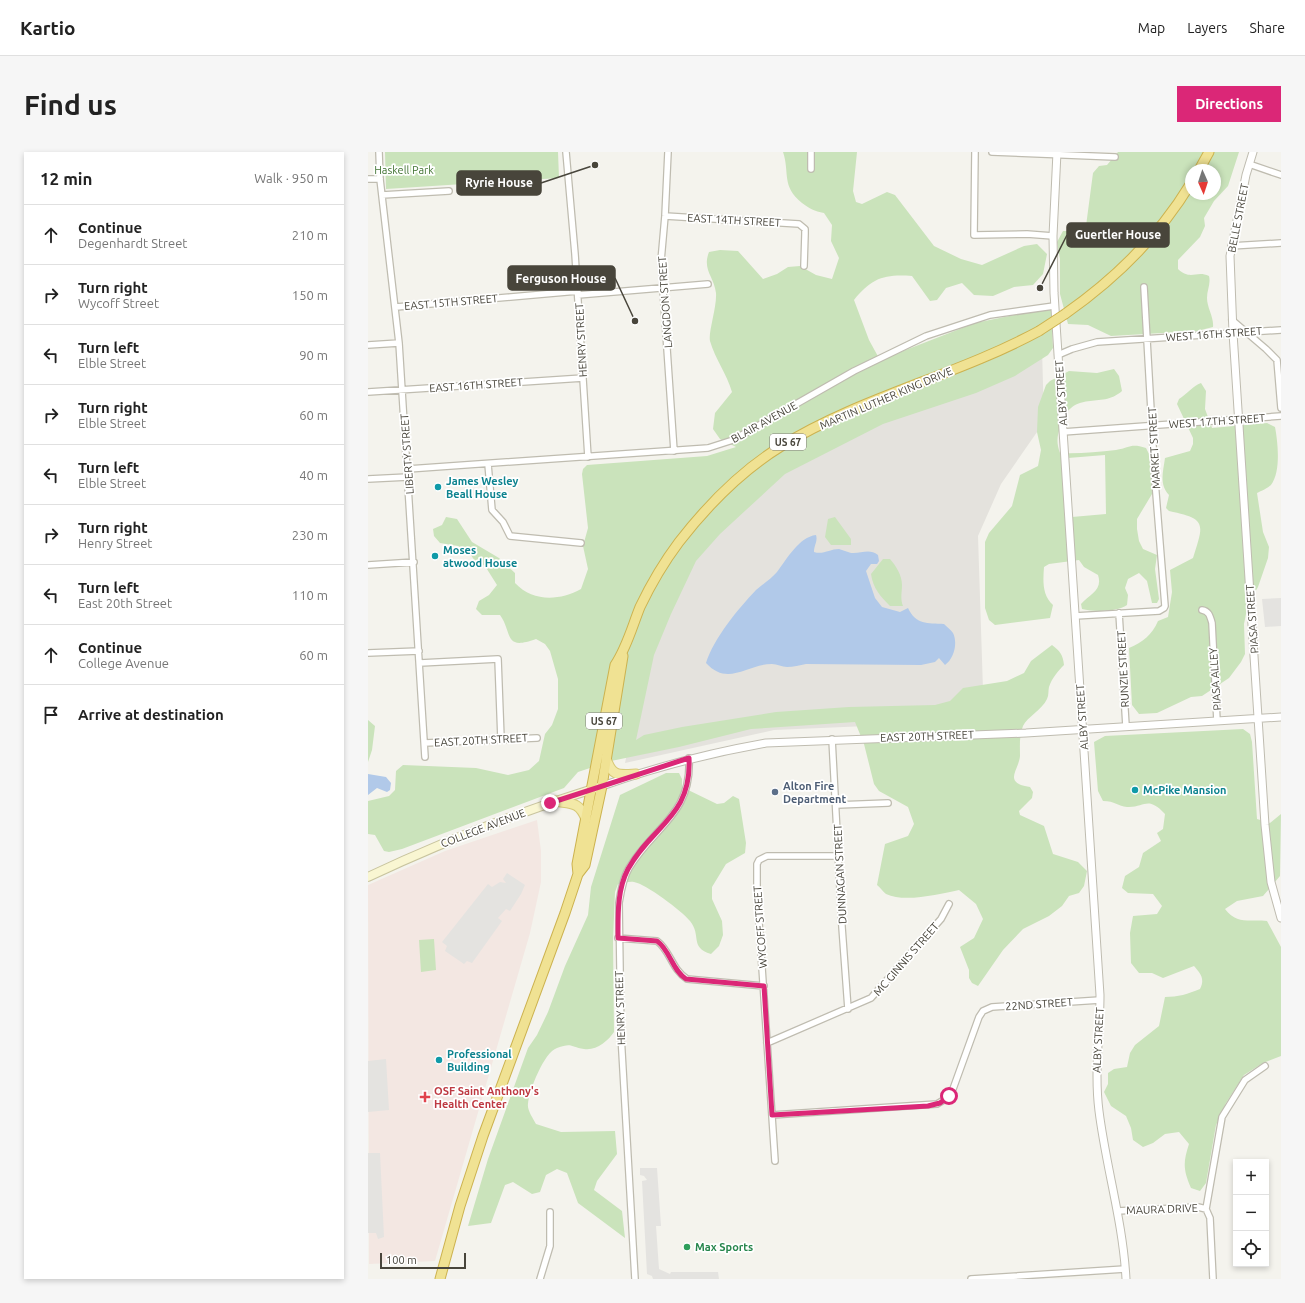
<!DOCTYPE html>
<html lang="en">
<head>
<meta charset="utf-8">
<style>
  :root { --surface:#fff; --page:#f6f6f6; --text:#222; --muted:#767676; --line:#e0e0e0; --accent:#db2777 }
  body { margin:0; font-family:Ubuntu,sans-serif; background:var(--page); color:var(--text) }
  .controls { position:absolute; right:12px; bottom:12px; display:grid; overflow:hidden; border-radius:0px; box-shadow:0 2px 6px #0003 }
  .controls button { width:36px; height:36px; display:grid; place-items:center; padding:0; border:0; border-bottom:1px solid var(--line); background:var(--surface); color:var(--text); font:20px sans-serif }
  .compass { position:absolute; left:817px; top:12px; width:36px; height:36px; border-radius:50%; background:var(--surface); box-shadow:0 2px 6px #0003; rotate:177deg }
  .scale { position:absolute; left:12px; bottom:10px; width:86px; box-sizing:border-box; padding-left:4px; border:2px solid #48453b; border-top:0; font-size:11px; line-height:14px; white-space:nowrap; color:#48453b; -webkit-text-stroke:3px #fff; paint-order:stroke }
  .stop { position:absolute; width:12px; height:12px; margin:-9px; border:3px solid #db2777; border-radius:50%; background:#fff }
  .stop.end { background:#db2777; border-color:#fff; box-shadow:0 1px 4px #0008 }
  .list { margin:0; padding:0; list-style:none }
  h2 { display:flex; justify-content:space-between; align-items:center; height:52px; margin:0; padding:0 16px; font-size:17px }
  h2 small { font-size:13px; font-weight:400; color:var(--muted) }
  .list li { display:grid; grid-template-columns:26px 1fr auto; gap:12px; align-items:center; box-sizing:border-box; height:60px; padding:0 16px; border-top:1px solid var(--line) }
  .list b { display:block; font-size:15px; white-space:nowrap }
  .list p { margin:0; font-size:13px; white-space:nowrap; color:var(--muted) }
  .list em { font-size:13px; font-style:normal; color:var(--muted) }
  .icon { flex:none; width:22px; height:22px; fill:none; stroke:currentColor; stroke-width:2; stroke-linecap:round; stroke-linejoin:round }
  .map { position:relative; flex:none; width:913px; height:1127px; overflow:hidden; border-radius:0px }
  header { display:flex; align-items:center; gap:24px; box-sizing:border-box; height:56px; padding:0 20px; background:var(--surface); border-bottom:1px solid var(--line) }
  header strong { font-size:19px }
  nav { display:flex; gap:22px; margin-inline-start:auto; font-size:14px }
  .intro { display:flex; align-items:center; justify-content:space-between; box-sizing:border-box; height:96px; padding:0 24px }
  h1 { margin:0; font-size:28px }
  .button { padding:10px 18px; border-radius:0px; background:var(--accent); color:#fff; font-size:14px; font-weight:700 }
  main { display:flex; gap:24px; padding:0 24px }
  aside { flex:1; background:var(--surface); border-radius:0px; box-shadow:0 2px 6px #0003 }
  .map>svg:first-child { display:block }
  .industrial { fill:#e4e2dd }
  .medical { fill:#f3e7e2 }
  .green { fill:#cae3bb; fill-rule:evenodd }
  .parking { fill:#e4e3e0 }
  .water { fill:#b1c9e9 }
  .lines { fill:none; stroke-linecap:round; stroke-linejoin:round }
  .minor-casing { stroke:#bfbcb0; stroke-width:8 }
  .tertiary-casing { stroke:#bfbcb0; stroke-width:9 }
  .secondary-casing { stroke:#c8c49e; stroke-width:10 }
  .primary-casing { stroke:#d7c978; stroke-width:11 }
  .trunk-casing { stroke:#ccb24f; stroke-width:11 }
  .minor { stroke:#fff; stroke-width:5.5 }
  .tertiary { stroke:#fff; stroke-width:7 }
  .secondary { stroke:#f9f6d2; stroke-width:8 }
  .primary { stroke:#f3e9a7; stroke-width:9 }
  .trunk { stroke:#f0e293; stroke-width:9 }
  .trunk-bridge-casing { stroke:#ccb24f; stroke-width:11; stroke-linecap:butt }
  .trunk-bridge { stroke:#f0e293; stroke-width:9 }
  .route { stroke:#db2777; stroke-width:5 }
  .culture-dot { fill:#0f9aa8; stroke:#fff; stroke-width:1.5 }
  .service-dot { fill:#5c6f8a; stroke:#fff; stroke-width:1.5 }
  .health-dot { fill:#e0444e; stroke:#fff; stroke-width:1.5 }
  .leisure-dot { fill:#2e9e5b; stroke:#fff; stroke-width:1.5 }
  .labels { text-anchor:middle; stroke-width:3.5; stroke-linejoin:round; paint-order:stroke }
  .shield { fill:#fff; stroke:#7f7d76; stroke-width:1 }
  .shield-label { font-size:10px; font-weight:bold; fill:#48453b }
  .park-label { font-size:11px; fill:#427434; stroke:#fff }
  .street-label { font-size:11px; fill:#48453b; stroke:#fff }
  .culture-label { font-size:11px; font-weight:bold; fill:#0d838f; stroke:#fff; text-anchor:start }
  .service-label { font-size:11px; font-weight:bold; fill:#4e5e75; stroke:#fff; text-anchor:start }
  .health-label { font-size:11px; font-weight:bold; fill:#be3a42; stroke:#fff; text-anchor:start }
  .leisure-label { font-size:11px; font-weight:bold; fill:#27864d; stroke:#fff; text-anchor:start }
  .leader { fill:none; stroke:#48453b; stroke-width:1.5 }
  .callout-dot { fill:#48453b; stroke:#fff; stroke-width:1.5 }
  .callout { fill:#48453b; stroke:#48453b; stroke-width:1.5 }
  .callout-label { font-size:12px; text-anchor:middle; font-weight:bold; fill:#fff }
</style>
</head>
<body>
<header>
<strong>Kartio</strong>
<nav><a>Map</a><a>Layers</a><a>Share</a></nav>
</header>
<div class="intro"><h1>Find us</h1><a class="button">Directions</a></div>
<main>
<aside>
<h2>12 min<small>Walk · 950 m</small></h2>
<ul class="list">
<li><svg class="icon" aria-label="ahead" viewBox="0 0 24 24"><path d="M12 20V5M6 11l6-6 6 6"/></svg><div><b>Continue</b><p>Degenhardt Street</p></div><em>210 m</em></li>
<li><svg class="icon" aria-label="right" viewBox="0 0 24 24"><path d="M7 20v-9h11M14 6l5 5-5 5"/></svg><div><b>Turn right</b><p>Wycoff Street</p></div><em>150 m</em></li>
<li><svg class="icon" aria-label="left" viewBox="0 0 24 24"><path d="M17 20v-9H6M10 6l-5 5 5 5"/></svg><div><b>Turn left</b><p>Elble Street</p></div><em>90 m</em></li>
<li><svg class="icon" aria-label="right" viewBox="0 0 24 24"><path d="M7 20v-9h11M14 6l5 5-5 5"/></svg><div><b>Turn right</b><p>Elble Street</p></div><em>60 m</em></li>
<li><svg class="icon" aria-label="left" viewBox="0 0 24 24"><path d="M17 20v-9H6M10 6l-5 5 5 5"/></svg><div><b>Turn left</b><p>Elble Street</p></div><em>40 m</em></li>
<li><svg class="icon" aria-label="right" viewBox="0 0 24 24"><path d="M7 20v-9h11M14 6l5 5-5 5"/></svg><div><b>Turn right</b><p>Henry Street</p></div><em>230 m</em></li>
<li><svg class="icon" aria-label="left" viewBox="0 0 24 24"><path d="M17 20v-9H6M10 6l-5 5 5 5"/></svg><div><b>Turn left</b><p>East 20th Street</p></div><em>110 m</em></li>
<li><svg class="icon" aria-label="ahead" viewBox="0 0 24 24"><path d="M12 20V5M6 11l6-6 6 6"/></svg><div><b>Continue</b><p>College Avenue</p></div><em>60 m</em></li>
<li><svg class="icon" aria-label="arrive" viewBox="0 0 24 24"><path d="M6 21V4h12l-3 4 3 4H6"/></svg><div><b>Arrive at destination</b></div></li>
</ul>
</aside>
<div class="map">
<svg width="913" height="1127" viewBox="0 0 913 1127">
  <rect width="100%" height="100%" fill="#f4f3ed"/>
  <path class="industrial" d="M674,196L676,270L633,332L610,384L616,569L406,578L257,611L280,499L331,397L409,317Z"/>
  <path class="medical" d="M169,668L173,699V730L162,781L67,1109L1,1112L0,733L77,699Z"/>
  <path class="green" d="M17,0H190L191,26L18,37Z
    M415,0H489L485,39L488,50L494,52L519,40L527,43L566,94L593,107L614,113L656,94L669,92L679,102L675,122L665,133L646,135L625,144L606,143L594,131L578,136L569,148L562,149L544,124C516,122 504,126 486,148L501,188L512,208L607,171L675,157L683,158L685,196L680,203L647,224L608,241L515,272L417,322L352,382L328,409L303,462L286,503L268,588L276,583L314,575L408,560L481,555L567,553L582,549L595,536L639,529L656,521L663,509L684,493C692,499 695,503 696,513C690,519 684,526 681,535C680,539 681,543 679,547C674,558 659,565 655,574C651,584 652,595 652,604C651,618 634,631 662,635L665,640L664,646L651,659L652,663L676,674L685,702L710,710L719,719L716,734L711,741L701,744L694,754L681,764L655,777L635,798L610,834L604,831L601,826V818L592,795L606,786L615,767L608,752L591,738C571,742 537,751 518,742C515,740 512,735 509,733L517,692L540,684L546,672L540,655L511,639L506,632L496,592L487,570L383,577L311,595L243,609L210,620L196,636L34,697L21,700L16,699L7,683L0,682V649L21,644L27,638L28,619L35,613L108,616L140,623L161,618L171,609L177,582L184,573L190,557V527L182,499L177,492L168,487C135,499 145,481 132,463H114L108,457L111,449L121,443L129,433L117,414L107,409L100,399L90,394L72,391L66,384L65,377L74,373L78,365L89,367L104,390L131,406L147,421V431C165,450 191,449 213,437L220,417L215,394L220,376L214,322L215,317L219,313L339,304L368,295L352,287L345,277L347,261L364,240C359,222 347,207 342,189C340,181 349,155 348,141C346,124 334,118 341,100L352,98L370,99L395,127L409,122L420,115L432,114L448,123L464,127L471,106L463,89L464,73L456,61C446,59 442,57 434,51C413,34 422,21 415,0Z
    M750,0H871L860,34L846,49L836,66L837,74L832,85L810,108V117C823,129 828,118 841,124C843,132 839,138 839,146C839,156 846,165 845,175L829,179L743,184L720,173L700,172L692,142V107L689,90L695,79H708L718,74L725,21L731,14L739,13ZM823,18H847V42H823Z
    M746,217L751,224L754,239C733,258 705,236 693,273C689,284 688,290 692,301C710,302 729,300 748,298C762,296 762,291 778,296L783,306L784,342L769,367V377L771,389L775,397L789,403L787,417L791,447L789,451H784L779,429L771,421L760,427L757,436L760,443L759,453C749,460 726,460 714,457L713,452C722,442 735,438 730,423L716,415L711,408L681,412L676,415C675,429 674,443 685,453L682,466L627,473L621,468L617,456V390L621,381L644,354L652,323L670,314L673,298L669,280L670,255L678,233L682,229L701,219L729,221ZM737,303L738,362L704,365L700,306Z
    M833,231L838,239L837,257L844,276L899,271L907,275C910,291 913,320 903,333C900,336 893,339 889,341L895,380L901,395L900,406L890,435L880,452L876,472L877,502L873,510L861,526L834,544L823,545L789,561L771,562L764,553L761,496C775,490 784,483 790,469L800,465L804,440L802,418L825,406C836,371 839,367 801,359L798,356L801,343C791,332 795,320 797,306L822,299L825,292V286L809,252L811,247C819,242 825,234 833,231Z
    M467,365L483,387V393H463L457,385L460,367Z
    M515,407H522C528,414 534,423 534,433C534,441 532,446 535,454H522C512,444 505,436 503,422Z
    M0,568L7,574L4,598L0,610Z
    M875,577L882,582L884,590L889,667L902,671L913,662L912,724L895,744L869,749L857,757C869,773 881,767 899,769L913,795V904L895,911L876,923L858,951L848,973L838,1031L832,1039L823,1036C815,1018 815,1010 821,992L811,980L797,982L785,991L775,995L765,988L763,976L758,964L743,954L736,940L740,932V921L746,917L759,915L762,901L767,893L791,874L797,845C810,845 820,842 832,837C837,827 833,822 826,814L795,826L784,821H771L763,811L762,781L765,764L789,762L794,754L785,742L760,741L754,736L757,724L771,715L775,701L793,689L789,681L795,677L797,662C779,643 777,656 759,655C750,654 747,649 735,649L730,639L726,590L737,584Z
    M298,621H311L314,627V635L349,652L356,651L365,644L371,647L378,691L377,701L358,712L344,735V747L354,769L355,783L351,794L343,802C321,795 334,784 322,769C314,759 278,732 266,730C262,729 255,731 250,732L247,740L245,788L246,880C240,889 228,899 216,897C203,895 204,890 189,896C176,900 161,939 160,952C159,958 165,966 168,972L193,980L247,979L249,1002L229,1029L226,1038L254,1059L257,1086L210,1051L199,1021L189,1017L178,1023L172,1040L164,1042L145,1030L137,1033L123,1071L100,1074L120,1007L160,896L169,883L180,860L197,814L220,763L223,735L252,643Z
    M66,787L68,818L53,820L51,788Z"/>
  <path class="parking" d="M913,446V474L897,475L894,447Z
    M139,721L157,733L153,742L142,759L138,757L130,766L134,769L104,811L99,809L96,812L77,799L79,794L74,790L120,732L124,735L132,730L138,731L135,727Z
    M18,907L21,958L0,960V909Z
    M0,1001H12L16,1085L10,1087L8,1081H0Z
    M272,1016H289L293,1074H288L291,1117L302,1122L303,1120H350L351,1127H285L284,1124L279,1122L274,1029L279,1028L276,1024L272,1023Z"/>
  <path class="water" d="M448,383C450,389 446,393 446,400C455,403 462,397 471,397C475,398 479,400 483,401C493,402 501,396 510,403L511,409L509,412H503L498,419L507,446L514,455L532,460L540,456C548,473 559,471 576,472C579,475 583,478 585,481C590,491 586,507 577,513L571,506L567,510L553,513L438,512C432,513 425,515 419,515C414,515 409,512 404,512C379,512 360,535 338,511C346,486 370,457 388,438C395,432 403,427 409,420C419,407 431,385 448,383Z
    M0,622L18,625L23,631L22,638L19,640L9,636L0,643Z"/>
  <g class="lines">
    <g class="minor-casing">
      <path id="minor" d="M11,0L12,27L31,191L57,605
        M198,0L207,102L220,305
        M300,0L297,64L293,109L306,299
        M607,0L606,83L659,82L685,84
        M624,0L747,5
        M881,12L913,23
        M443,17V0
        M0,27H12
        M14,43L81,39
        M297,64L431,72L437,77V82L436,114
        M863,94L913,91
        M210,143L340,132
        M28,155L210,139
        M864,168L898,197L909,208L913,256
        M0,193L31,191
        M690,203L704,197L729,190L913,178
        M0,240L215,226
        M695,280L913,264
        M120,312L124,358L135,370L142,384L213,391
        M40,317L340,296L365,288L486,219L558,184L622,163L686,154
        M0,327L40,325
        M0,413L46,410
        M834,458C841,459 842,464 844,471L849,569
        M751,461L758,574
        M707,464L791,459L796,456L797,454L787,329L776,135
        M0,501L51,499
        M52,511L130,507L133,587
        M464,587L474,775L480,857
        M57,591L169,586
        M469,653L520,651
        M250,786L289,789C302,798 304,818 319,827L396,834
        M399,891L503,846L573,767L581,752
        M404,963L569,952L579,946L585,937L611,865L615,859L624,855L732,848
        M407,1009L389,741V712L391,708L399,704H470
        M749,1059L830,1055L838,1057
        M172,1127L182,1094V1060
        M267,1127L253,883L251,751C253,739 255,726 261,716C286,674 324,663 321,606
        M603,1127L757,1117
        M845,1127L842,1066L838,1057L854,965L877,928L897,914"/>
    </g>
    <g class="tertiary-casing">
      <path id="tertiary" d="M689,0L685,84L686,141L732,843C732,882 726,919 731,959C738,1015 755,1070 758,1127
        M885,0L878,23L862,104L865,181L897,673L903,730L913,766
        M234,634C288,615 341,601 398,591L658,581L913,565"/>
    </g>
    <g class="secondary-casing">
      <path id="secondary" d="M0,725C76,689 154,659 234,634"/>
    </g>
    <g class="primary-casing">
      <path id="primary" d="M238,606C244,625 251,623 268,622
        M186,649C203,652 211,649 218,667"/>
    </g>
    <g class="trunk-casing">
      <path id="trunk" d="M831,18L841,0
        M697,162C747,127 791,84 823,31
        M210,722L209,712L247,513C259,495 264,475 272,455C283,432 296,410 311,390C339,354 373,319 412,295C492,245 588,224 671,179
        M72,1127L92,1054L115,984L197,761L210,722L217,713L234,634L255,504"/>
    </g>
    <use href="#minor" class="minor"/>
    <use href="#tertiary" class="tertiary"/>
    <use href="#secondary" class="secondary"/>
    <use href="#primary" class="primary"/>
    <use href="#trunk" class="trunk"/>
    <g class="trunk-bridge-casing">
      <path id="trunk-bridge" d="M671,179L697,162"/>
    </g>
    <use href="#trunk-bridge" class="trunk-bridge"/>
  </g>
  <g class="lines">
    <path class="route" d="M182,651L321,606C324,665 284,673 260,717C249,738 250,763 250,786L289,789C302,798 304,818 318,827L396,834L404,963L560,954L572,951L581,944"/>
  </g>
  <g class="culture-dot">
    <circle cx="70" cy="335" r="4"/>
    <circle cx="67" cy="404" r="4"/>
    <circle cx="767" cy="638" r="4"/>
    <circle cx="71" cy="908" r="4"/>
  </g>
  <circle class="service-dot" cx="407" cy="640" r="4"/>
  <path class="health-dot" d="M55 939h4v4h4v4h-4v4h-4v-4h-4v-4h4z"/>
  <circle class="leisure-dot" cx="319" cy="1095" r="4"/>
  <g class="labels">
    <g class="shield">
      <rect x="402" y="282" width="36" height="16" rx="3"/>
      <rect x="218" y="561" width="36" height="16" rx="3"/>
    </g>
    <g class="shield-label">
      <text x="420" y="294">US 67</text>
      <text x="236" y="573">US 67</text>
    </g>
    <g class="park-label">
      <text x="36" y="22">Haskell Park</text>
    </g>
    <g class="street-label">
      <text transform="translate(870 66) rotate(-79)" y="4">BELLE STREET</text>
      <text transform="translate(366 68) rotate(3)" y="4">EAST 14TH STREET</text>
      <text transform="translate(83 150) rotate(-5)" y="4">EAST 15TH STREET</text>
      <text transform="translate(297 150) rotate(-94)" y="4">LANGDON STREET</text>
      <text transform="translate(846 182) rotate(-4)" y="4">WEST 16TH STREET</text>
      <text transform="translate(213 188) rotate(-93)" y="4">HENRY STREET</text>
      <text transform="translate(108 233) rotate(-4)" y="4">EAST 16TH STREET</text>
      <text transform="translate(693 241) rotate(-94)" y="4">ALBY STREET</text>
      <text transform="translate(518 246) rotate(-23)" y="4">MARTIN LUTHER KING DRIVE</text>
      <text transform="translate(849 269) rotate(-4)" y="4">WEST 17TH STREET</text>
      <text transform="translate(396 270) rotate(-29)" y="4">BLAIR AVENUE</text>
      <text transform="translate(786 296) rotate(-93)" y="4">MARKET STREET</text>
      <text transform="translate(39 302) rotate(-94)" y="4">LIBERTY STREET</text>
      <text transform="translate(884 467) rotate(-94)" y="4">PIASA STREET</text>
      <text transform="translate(755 517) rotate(-93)" y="4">RUNZIE STREET</text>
      <text transform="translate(847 527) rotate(-94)" y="4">PIASA ALLEY</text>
      <text transform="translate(714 565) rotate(-94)" y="4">ALBY STREET</text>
      <text transform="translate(559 584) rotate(-2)" y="4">EAST 20TH STREET</text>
      <text transform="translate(113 588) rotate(-3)" y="4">EAST 20TH STREET</text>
      <text transform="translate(115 676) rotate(-21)" y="4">COLLEGE AVENUE</text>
      <text transform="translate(472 722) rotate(-93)" y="4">DUNNAGAN STREET</text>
      <text transform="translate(392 775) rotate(-94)" y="4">WYCOFF STREET</text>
      <text transform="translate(538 807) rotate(-49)" y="4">MC GINNIS STREET</text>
      <text transform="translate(671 852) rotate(-4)" y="4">22ND STREET</text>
      <text transform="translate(252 856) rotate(-92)" y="4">HENRY STREET</text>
      <text transform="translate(730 888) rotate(-87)" y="4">ALBY STREET</text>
      <text transform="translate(794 1057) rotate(-2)" y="4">MAURA DRIVE</text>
    </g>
    <g class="culture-label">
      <text x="78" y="333">James Wesley<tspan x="78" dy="13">Beall House</tspan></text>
      <text x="75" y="402">Moses<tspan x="75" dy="13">atwood House</tspan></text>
      <text x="775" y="642">McPike Mansion</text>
      <text x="79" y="906">Professional<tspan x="79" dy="13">Building</tspan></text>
    </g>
    <g class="service-label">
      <text x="415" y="638">Alton Fire<tspan x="415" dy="13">Department</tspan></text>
    </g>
    <g class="health-label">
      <text x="66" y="943">OSF Saint Anthony's<tspan x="66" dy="13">Health Center</tspan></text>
    </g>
    <g class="leisure-label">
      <text x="327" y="1099">Max Sports</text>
    </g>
  </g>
  <path class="leader" d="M227 13L173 31M672 136L699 83M267 169L247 126"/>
  <g class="callout-dot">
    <circle cx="227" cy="13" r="4"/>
    <circle cx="672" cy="136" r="4"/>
    <circle cx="267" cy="169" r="4"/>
  </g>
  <g class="callout">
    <rect x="89" y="19" width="84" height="24" rx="4"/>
    <rect x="699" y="71" width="102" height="24" rx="4"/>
    <rect x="140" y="114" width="107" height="24" rx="4"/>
  </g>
  <g class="callout-label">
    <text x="131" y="35">Ryrie House</text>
    <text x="750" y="87">Guertler House</text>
    <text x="193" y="131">Ferguson House</text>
  </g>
</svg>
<div class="controls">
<button>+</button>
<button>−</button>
<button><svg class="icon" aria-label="locate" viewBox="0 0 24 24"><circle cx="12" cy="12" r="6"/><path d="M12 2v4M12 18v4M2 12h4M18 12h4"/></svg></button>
</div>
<svg class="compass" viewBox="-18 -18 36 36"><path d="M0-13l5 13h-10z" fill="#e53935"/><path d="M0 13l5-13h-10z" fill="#767676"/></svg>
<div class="scale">100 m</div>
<div class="stop" style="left:581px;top:944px"></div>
<div class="stop end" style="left:182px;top:651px"></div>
</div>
</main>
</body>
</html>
